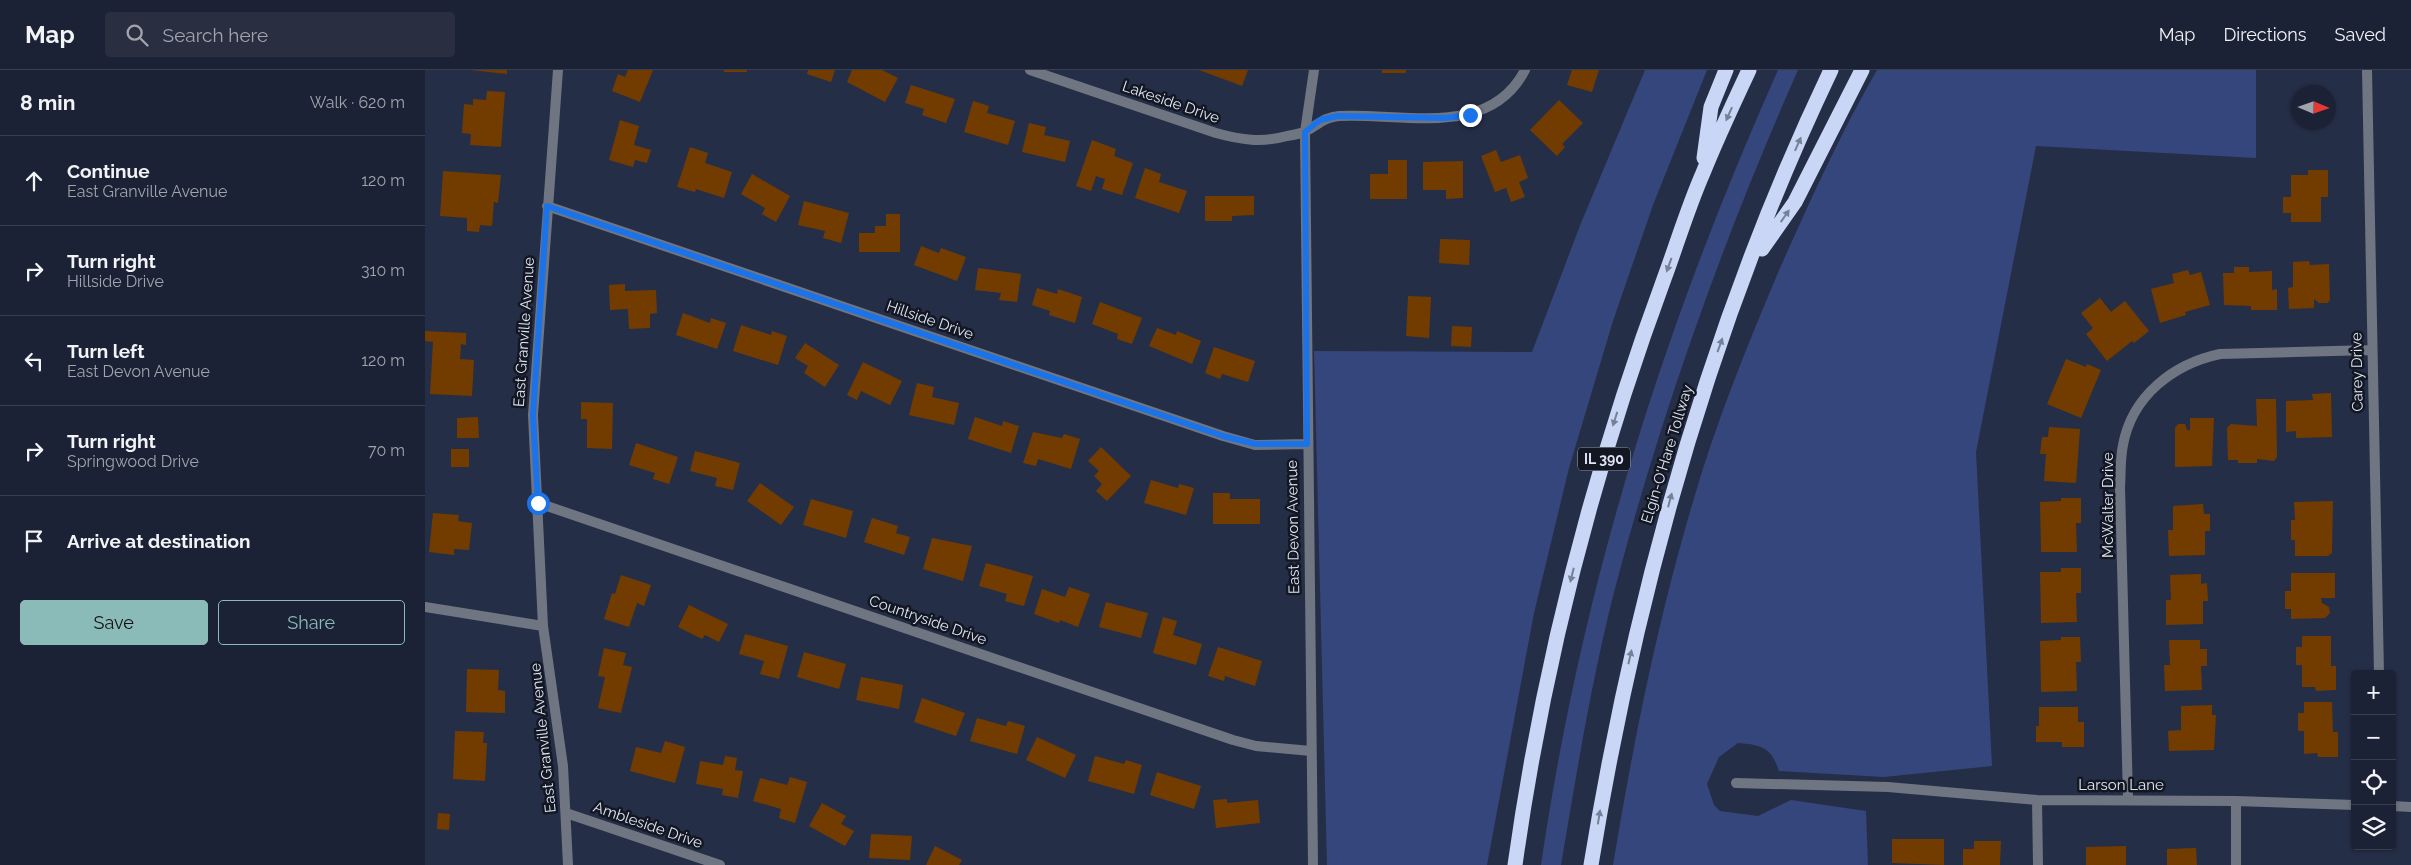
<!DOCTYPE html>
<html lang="en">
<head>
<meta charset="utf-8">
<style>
  :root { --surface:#1c2235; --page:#292f41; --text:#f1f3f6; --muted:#a0a4ad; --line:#3a3f50; --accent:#8bbbb9 }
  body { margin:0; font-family:Raleway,sans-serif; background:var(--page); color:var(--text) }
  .controls { position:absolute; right:15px; bottom:15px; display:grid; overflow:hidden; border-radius:5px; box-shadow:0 1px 4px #0004 }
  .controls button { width:45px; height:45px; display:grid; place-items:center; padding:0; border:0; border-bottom:1px solid var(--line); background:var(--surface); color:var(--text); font:25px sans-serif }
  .compass { position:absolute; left:1866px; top:15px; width:45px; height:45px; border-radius:50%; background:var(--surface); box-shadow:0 1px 4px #0004; rotate:92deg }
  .stop { position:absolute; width:15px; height:15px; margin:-11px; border:4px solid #1a73e8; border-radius:50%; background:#fff }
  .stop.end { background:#1a73e8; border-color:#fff; box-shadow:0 1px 5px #0008 }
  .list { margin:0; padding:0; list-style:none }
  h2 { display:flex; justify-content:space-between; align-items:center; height:65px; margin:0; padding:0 20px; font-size:21px }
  h2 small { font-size:16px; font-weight:400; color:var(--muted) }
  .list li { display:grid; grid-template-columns:32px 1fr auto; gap:15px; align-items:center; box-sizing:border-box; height:90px; padding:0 20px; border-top:1px solid var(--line) }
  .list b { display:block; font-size:19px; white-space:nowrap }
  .list p { margin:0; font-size:16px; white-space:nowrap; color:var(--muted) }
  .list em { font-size:16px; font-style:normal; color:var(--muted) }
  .actions { display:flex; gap:10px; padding:15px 20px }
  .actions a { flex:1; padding:11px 0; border:1px solid var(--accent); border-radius:5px; text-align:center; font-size:18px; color:var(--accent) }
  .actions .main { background:var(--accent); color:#111 }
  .icon { flex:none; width:28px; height:28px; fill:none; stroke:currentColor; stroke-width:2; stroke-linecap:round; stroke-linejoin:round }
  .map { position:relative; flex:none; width:1986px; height:795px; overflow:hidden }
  header { display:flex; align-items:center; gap:30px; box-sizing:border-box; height:70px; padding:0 25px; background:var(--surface); border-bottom:1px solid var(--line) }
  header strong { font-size:24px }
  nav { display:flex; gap:28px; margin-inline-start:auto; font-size:18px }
  .search { width:350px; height:45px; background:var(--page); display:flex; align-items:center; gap:12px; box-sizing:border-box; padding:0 18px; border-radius:5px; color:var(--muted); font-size:19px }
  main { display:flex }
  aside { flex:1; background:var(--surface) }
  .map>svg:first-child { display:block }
  .green { fill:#35467c }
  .building { fill:#723c00 }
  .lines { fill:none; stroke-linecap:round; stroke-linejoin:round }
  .street { stroke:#707582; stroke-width:10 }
  .highway { stroke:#c9d6f6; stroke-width:15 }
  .oneway { fill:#778097 }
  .route { stroke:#1a73e8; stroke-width:6 }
  .labels { text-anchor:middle; stroke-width:5; stroke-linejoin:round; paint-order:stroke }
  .shield { fill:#131722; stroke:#a2a7b6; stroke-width:1 }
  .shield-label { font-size:14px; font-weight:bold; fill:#dfe5f5 }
  .street-label { font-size:15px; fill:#dfe5f5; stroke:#131722 }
</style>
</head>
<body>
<header>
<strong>Map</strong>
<div class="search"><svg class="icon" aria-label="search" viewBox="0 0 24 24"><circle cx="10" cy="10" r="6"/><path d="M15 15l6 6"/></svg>Search here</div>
<nav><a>Map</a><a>Directions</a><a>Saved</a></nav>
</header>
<main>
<aside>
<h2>8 min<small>Walk · 620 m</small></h2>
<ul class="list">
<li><svg class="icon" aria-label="ahead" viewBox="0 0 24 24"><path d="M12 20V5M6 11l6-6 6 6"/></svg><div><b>Continue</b><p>East Granville Avenue</p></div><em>120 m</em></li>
<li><svg class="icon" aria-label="right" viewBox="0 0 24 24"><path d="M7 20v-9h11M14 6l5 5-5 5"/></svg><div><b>Turn right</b><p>Hillside Drive</p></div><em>310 m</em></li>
<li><svg class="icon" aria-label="left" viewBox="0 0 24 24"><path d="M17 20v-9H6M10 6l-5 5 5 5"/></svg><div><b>Turn left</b><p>East Devon Avenue</p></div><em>120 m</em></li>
<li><svg class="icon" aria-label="right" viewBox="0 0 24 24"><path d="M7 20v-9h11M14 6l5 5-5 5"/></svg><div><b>Turn right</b><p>Springwood Drive</p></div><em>70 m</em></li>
<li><svg class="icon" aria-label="arrive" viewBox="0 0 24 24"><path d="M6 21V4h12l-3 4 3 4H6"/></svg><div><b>Arrive at destination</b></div></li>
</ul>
<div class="actions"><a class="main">Save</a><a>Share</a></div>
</aside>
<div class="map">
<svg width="1986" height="795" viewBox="0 0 1986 795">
  <rect width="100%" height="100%" fill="#252e47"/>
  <path class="green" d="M1220,0H1282L1228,135L1188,251L1144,398L1109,543L1062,795H902L889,281L1107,282L1156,153Z
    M1353,0H1373C1302,160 1242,327 1196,496C1169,594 1153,695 1136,795H1116C1157,515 1238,258 1353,0Z
    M1452,0H1831V88L1611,76L1551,382L1567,696L1459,707L1354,701C1346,677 1337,675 1313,673L1294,687L1282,714L1289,735L1295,741L1333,746L1366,730L1441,741L1443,795H1188C1208,674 1232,553 1267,435C1290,354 1322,276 1355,198C1385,131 1415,64 1452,0Z"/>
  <path class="building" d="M46,0H82V4Z
    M203,0H228L215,32L187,21L193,4L200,7Z
    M299,0H322V2H299Z
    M383,0H410L406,12L382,4Z
    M427,0H457L473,8L460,32L422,12Z
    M774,0H823L817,16Z
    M957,0H981V3H957Z
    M1147,0H1174L1167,22L1142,15Z
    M486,15L530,29L521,53L497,45L499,39L480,33Z
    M62,21L80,22L76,77L45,75L46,64L37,63L39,34L48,35V29L61,30Z
    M1134,30L1158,53L1137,74L1140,77L1132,86L1105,60Z
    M548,31L564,36L562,43L590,51L583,75L539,62Z
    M195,50L214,56L209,75L226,80L222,93L210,90L208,97L184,90Z
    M604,53L621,57L619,65L645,71L640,92L597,82Z
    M667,70L691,79L689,86L708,93L697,125L677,119L680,109L671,106L666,121L651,116Z
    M265,77L283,83L280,93L307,102L299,128L271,119L270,122L252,117Z
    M1071,80L1076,92L1095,85L1103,108L1094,112L1100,127L1086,132L1081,118L1070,122L1056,86Z
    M963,90H982V129H945V104H963Z
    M1038,91V128L1021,129V120H998V92Z
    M720,98L736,104L734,112L762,121L754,143L710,128Z
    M1883,100H1903V127H1896V152H1866V143H1858V127H1866V105H1883Z
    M18,101L76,105L73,133L69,132L67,156L55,155L54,162L42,161V148L15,146Z
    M327,104L365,126L351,152L337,144L340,138L316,124Z
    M780,126H829V145L807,146V151H780Z
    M379,131L424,143L416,173L398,168L400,161L373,155Z
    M461,144H475V182H434V163H450V156H461Z
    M1015,169L1045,170L1044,195L1014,193Z
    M496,176L514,183L516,178L541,187L532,211L489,195Z
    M1884,191L1885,195L1904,194L1905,230L1902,233H1894L1889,229V238L1864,239L1863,218L1868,217V192Z
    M1809,197H1824V202L1847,201V220L1852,219V240H1826V236L1799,235L1798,203H1809Z
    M553,198L596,204L592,232L574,230L576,223L550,220Z
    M1763,200L1765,205L1776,202L1785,235L1760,242L1761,245L1735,253L1726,219L1749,213L1747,204Z
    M200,214V221L231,220L232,243L225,244V258L204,259L203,239L185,240L184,215Z
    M612,218L632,224L633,219L657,227L650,253L624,245L625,241L607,235Z
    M983,226L1006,227L1004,268L981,266Z
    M1675,228L1686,242L1700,231L1724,261L1709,273L1707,271L1682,291L1661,264L1668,258L1656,243Z
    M675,232L717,248L707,274L692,269L693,264L667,254Z
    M258,243L285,253L286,248L301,253L292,279L251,265Z
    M316,255L346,265L347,261L362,266L353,295L308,281Z
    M1027,256L1047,257L1046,277L1026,276Z
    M732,258L751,265L752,261L776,271L767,294L724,276Z
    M0,261L41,263V275L36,274L35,289L49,290L47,326L5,324L8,272L0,271Z
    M380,273L414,295L400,317L379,303L383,296L370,288Z
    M789,277L830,291L823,312L797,304L795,309L780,303Z
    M1641,289L1661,297L1662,294L1676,300L1656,348L1622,334Z
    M438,292L477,311L465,335L436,321L432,330L422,325Z
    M492,313L509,317L507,327L534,333L529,355L484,345Z
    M1906,323L1907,367L1871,368V361L1861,362V331L1888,330L1887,324Z
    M1831,329H1851L1852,387L1849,391L1832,389V393H1813V390H1803L1802,358L1806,354L1832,356Z
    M156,332L188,333L187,379L162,378V349H156Z
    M53,347L54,368H32V348Z
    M550,347L577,356L578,351L594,356L586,383L543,369Z
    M1765,348H1789L1787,396L1750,397V358L1753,354H1760L1762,360H1765Z
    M1624,357L1655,359L1651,413L1619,411L1621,384H1615L1617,367H1623Z
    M608,362L637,368L639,364L655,369L646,399L613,389L611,396L598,393Z
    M211,373L253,387L244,414L228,409L230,403L204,395Z
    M676,377L706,406L682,431L671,421L677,414L669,406L674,401L663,391Z
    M26,379H44V397H26Z
    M270,381L315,393L308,420L290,416L292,408L265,401Z
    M726,410L753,418L754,414L769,418L761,445L719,433Z
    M335,413L369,437L356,455L322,431Z
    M788,423H805V429H835V454H788Z
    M1636,428H1656V453H1651L1652,482H1616L1615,432L1636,431Z
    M386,429L428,441L421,468L378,455Z
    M1908,431L1907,483L1903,486H1870V470H1866V450H1870L1869,432Z
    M1778,434L1779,444H1785V461H1780V485L1744,486L1743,460H1748V436Z
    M8,443L34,445L33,451L47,453L44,480L29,479V485L4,482Z
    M447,448L473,456L471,463L485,467L479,485L439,472Z
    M507,468L547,476L538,511L498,499Z
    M561,493L608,506L599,536L580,531L582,524L554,516Z
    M1636,498H1656V523H1651L1652,552L1616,553L1615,502H1636Z
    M1866,503H1910V528H1896L1897,533L1904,537L1905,543L1900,548L1866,549V539H1860V521H1866Z
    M1776,504V514L1782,513L1783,531H1778V554L1741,555V530H1746L1745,505Z
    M196,505L226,515L219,536L212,533L204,557L179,549L187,523L190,524Z
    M644,517L665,524L653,557L635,550L634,553L609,544L617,519L640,527Z
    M681,532L723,543L716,568L674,557Z
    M264,535L303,554L294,572L280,565L277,569L253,557Z
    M738,547L752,551L748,565L777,574L771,595L728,583Z
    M320,564L363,576L354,609L335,604L339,591L314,584Z
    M1877,566H1906V596H1911V620L1891,621L1890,617H1877V595H1871V577H1877Z
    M1636,567H1655L1656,592H1651L1652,621L1616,622L1615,571L1636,570Z
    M1744,570H1775V579H1782V596H1776L1777,620L1740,621L1739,595H1745Z
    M793,577L837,591L830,616L800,606L799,611L783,606Z
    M179,578L201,583L198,595L207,597L196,643L173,638L180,607L173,606Z
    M379,582L421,594L414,619L372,607Z
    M42,599L74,600L73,620L80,621V643L41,642Z
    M436,607L478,615L474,639L431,630Z
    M497,628L540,643L531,666L489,652Z
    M1879,632H1907L1908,662H1913V687H1893L1892,683L1879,684V661H1873V643H1879Z
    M1787,635V645H1791L1789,680L1744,681L1743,661L1756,660V636Z
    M1614,637H1653V652H1659V677H1637V672H1611V656H1614Z
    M552,648L581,656L583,651L600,656L592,684L545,671Z
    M30,661L59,662L58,673H62L60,711L28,709Z
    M612,667L651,685L640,708L601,690Z
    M240,671L260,677L250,713L205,701L211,677L236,683Z
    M300,686L312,688L310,700L318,701L313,728L297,725L298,719L271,714L275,691L298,695Z
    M670,686L699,694L701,690L717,695L709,724L663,711Z
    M732,702L776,716L769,739L725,725Z
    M365,707L382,712L370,753L354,748L356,739L328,731L335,708L362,715Z
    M802,729V733L833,730L835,753L791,758L788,730Z
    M397,733L421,746L416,754L429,761L420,776L384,756Z
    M13,743L25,744L24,760L12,759Z
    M446,764L487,766L485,790L444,788Z
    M1467,769H1519V795L1467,793Z
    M1549,771H1576L1575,795H1538V779H1549Z
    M510,776L537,790L534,795H501Z
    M1701,776V795H1661V777Z
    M1771,778L1772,795H1742V779Z"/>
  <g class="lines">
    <path class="street" d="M133,0L108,345L118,556L138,696L143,795
      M605,0L791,63C816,70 837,73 862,66C868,65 875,64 881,61C893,55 899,47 914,46C976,42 1064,70 1100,0
      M1942,0L1954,604
      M122,136L798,366L830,375L882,374
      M113,433L808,670L831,676L886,681
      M0,537L118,556
      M1311,713L1463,717L1612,730L1811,731L1930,735
      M1703,729L1695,417C1696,404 1695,389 1698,375C1707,326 1748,294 1795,284L1946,280
      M1612,730L1613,795
      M1811,731V795
      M1967,736L1986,737
      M141,743L295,795
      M888,795L880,62L889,0"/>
    <path class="highway" d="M1279,88L1286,37L1301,0
      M1337,179L1370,132L1437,0
      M1090,795C1118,595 1169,398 1239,209C1252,174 1263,137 1278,103C1292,68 1308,34 1324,0
      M1166,795C1211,521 1286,251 1406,0"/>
  </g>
  <defs><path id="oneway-solid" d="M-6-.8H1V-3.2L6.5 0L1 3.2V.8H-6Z" transform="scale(1.25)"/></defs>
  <g class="oneway">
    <use href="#oneway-solid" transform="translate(1304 44) rotate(114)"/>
    <use href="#oneway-solid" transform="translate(1373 74) rotate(-66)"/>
    <use href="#oneway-solid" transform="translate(1360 146) rotate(-55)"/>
    <use href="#oneway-solid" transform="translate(1244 195) rotate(110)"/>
    <use href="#oneway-solid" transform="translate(1295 275) rotate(-70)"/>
    <use href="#oneway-solid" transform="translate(1190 349) rotate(108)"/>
    <use href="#oneway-solid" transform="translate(1245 430) rotate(-75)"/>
    <use href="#oneway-solid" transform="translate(1147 505) rotate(104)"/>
    <use href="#oneway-solid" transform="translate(1205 587) rotate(-77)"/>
    <use href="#oneway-solid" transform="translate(1174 747) rotate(-81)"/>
  </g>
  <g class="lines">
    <path class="route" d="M113,433L108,345L122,136L798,366L830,374H882L880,62L895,50L913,46L1021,48L1045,45"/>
  </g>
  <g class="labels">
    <rect class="shield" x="1153" y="377.5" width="52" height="23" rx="4"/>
    <g class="shield-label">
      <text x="1179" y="394">IL 390</text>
    </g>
    <g class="street-label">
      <text transform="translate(746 32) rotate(19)" y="5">Lakeside Drive</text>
      <text transform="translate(505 250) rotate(19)" y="5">Hillside Drive</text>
      <text transform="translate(99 262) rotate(-86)" y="5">East Granville Avenue</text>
      <text transform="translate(1932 302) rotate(-91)" y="5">Carey Drive</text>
      <text transform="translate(1242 384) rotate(-73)" y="5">Elgin-O'Hare Tollway</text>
      <text transform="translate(1683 435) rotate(-90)" y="5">McWalter Drive</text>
      <text transform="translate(868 457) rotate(-91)" y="5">East Devon Avenue</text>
      <text transform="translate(503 550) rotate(19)" y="5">Countryside Drive</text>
      <text transform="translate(118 668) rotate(-96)" y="5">East Granville Avenue</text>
      <text x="1696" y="720">Larson Lane</text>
      <text transform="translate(223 755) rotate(19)" y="5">Ambleside Drive</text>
    </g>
  </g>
</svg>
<div class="controls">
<button>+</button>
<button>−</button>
<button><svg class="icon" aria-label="locate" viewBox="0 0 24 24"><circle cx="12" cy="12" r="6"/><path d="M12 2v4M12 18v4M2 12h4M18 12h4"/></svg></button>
<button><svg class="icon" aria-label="layers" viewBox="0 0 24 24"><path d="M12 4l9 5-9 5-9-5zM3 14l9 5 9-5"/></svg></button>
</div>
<svg class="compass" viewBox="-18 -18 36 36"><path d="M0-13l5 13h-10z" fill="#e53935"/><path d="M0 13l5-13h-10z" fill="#a0a4ad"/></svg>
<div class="stop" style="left:113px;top:433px"></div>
<div class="stop end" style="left:1045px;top:45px"></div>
</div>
</main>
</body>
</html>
